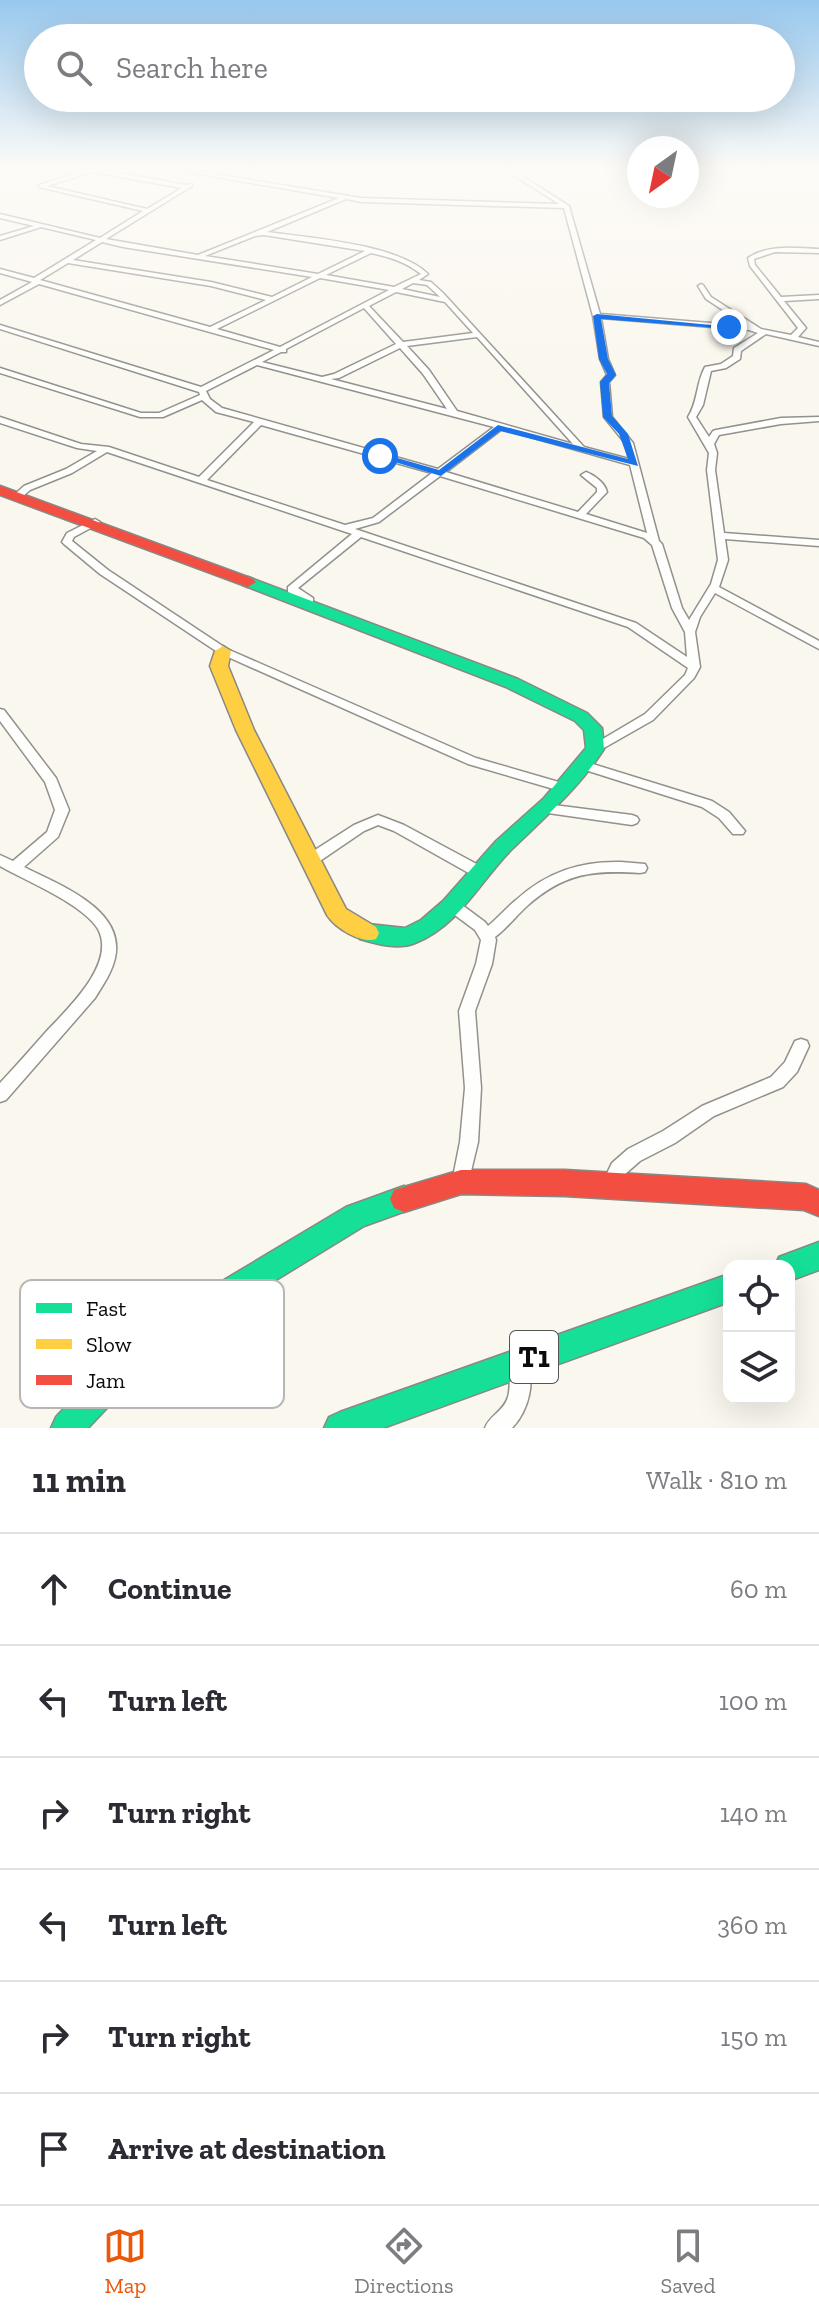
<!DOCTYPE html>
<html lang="en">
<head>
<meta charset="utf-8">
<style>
  :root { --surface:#fff; --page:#f2f2f3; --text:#2b2b33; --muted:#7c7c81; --line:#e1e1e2; --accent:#ea580c }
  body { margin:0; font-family:"Zilla Slab",serif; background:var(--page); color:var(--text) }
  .controls { position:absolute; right:24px; bottom:24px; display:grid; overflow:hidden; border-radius:16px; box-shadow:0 8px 32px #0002 }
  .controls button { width:72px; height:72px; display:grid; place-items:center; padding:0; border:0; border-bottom:2px solid var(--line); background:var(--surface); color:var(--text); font:40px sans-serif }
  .compass { position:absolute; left:627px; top:136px; width:72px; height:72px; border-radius:50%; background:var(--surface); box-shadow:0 8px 32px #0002; rotate:213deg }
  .stop { position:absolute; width:24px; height:24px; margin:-18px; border:6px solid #1a73e8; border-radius:50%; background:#fff }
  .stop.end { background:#1a73e8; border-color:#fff; box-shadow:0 2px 8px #0008 }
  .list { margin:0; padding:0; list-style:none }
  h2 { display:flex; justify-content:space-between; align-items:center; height:104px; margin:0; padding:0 32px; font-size:34px }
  h2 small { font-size:26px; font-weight:400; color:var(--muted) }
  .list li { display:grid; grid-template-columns:52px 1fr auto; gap:24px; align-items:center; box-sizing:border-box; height:112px; padding:0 32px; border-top:2px solid var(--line) }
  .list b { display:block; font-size:30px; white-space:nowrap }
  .list em { font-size:26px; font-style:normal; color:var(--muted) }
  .icon { flex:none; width:44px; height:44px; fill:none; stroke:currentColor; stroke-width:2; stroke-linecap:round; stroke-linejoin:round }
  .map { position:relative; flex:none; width:819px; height:1428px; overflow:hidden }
  .search { position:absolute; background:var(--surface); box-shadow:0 8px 32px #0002; left:24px; right:24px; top:24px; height:88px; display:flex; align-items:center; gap:20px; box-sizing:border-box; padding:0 28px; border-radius:44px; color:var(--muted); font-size:30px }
  .sheet { height:776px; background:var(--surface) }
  nav { display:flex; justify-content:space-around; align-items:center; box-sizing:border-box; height:112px; border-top:2px solid var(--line); background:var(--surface); font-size:22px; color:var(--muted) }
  nav a { display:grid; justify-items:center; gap:4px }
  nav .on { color:var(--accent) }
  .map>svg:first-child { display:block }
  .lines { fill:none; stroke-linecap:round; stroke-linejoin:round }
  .street-casing { stroke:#93918d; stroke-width:3 }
  .fast-casing { stroke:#898884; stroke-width:3 }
  .slow-casing { stroke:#898884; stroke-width:3 }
  .jam-casing { stroke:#898884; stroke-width:3 }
  .street { fill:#fefefc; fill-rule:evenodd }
  .fast { fill:#16e098; fill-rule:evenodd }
  .slow { fill:#ffcf43; fill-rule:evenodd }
  .jam { fill:#f24e42; fill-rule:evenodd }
  .route { fill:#1a73e8 }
  .labels { text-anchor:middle; stroke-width:8; stroke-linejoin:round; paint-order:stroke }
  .shield { fill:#fff; stroke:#545454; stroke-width:2 }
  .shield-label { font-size:30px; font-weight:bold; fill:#0b0b0b }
  .key { fill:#fff; stroke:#b6b6b6; stroke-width:2 }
  .key-label { font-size:22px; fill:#0b0b0b }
</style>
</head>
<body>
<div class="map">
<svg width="819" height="1428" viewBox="0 0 819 1428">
  <rect width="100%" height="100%" fill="#faf7ee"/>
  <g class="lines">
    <g class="street-casing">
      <path id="street" d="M158,167H171L361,198L559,204L501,167H508L569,206L600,314L747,326L706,299L698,286L701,284L703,285L711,297L761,329L791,335L798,328L750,266L748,258C768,244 796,248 819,249V253L775,252L754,259L755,265L781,297L819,295V299L784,301L806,328L798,337L819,342V346L766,334L741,351L740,359L726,368L711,371L703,405L696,417L709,437L713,431L716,430L781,418L819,417V421L781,424L719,435L714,444L717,453L715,470L724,533L819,540V546L725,539L728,560L719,587L819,641V649L715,593L700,617L695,632L700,667L694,678L653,720L595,753L589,749L591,746L645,714L685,675L688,668L628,627L361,537L298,588L313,598V606H305L303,600L288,592V587L352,534L107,452L72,473L30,490L21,498H15V494L24,486L66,469L97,451L77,448L0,423V417L81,444L109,447L199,477L254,422L216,412L202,400L163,417H140L0,373V368L141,413H159L200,395L199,392L0,329V325L201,387L274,350L39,284L0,305V300L32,282L0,273V269L34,278L96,240L41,227L0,240V236L34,226L0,218V214L100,238L143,211L39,187V185L92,168L186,185L192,184V186L106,239L198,255L339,198ZM92,172L182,188L147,209L47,186ZM346,199L361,202L564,208L593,316L600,359L607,375L601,382L604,417L625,443L629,459L584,447L443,293L431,282L419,280L428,274C397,244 311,238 267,232ZM264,235L365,251L318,274L205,256L255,236ZM102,242L123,247L312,277L272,297L211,282L73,260ZM371,253C389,257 406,262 421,274L394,287L326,275ZM68,263L211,286L266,300L210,327L40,280ZM320,278L389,290L280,347L217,329ZM413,283L427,285L440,297L402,289ZM396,292L445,302L473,333L403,342L369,306ZM364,308L396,344L334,374L322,377L262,362L281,352H286V349ZM601,318L749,330L758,333L734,348L733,356L721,364L705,367C696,383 698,402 688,417L709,453L707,470L718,560L711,584L689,620L682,608L662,544L659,541L633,443L612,417L609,382L615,375L608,359ZM477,337L573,444L457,411L429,370L407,346ZM400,348L423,374L447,409L331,379L339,378ZM257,365L494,427L438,469L222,408L210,399L206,391ZM261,425L432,473L373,518L345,525L207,480ZM502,429L630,465L647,533L586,514L607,492C605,483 594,475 586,472L581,475L597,488V492L578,512L446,472ZM440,476L644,538L652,545L672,608L685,632L687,657L636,623L355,529L379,522Z
        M95,519L100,522L98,524L74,537L72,541L108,570L227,649L476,758L569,785L570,788L569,791L564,792L468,764L219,653L100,574L64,544L62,542L67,533Z
        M0,709L4,710L56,778L69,810L58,837L24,867C59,885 126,909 115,958C112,972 103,985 95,998L6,1100L0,1102V1083C15,1067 30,1050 45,1033C66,1010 117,964 98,929C83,904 26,881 0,866V855L13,861L47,832L55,810L45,782L0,721Z
        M583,761L712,801L729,812L745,831L743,834H733L719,818L702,807L579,768L577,765Z
        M546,804L632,815L637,817L639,820L637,823L632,825L541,812L539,809L541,806Z
        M378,815L404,825L484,868L486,872L484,876H474L394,831L378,825L364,831L314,865H304L302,861L304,857L354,825Z
        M621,862L645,864L647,868L645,872L640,873C593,870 564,873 527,906C516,916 507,928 495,937L496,940L492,964L475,1011L481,1088L478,1142L467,1188L461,1190L455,1188L452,1182L460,1142L465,1088L459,1011L476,964L481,940L475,930L448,910L446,906L448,902L453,901L458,902L485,922L488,926C498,918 506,908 516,900C547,872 580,861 621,862Z
        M801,1039L807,1041L809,1046L797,1072L783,1087L714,1116L675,1143L640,1161L624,1175L617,1190L611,1192L605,1190L602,1184L612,1163L628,1149L663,1131L702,1106L771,1077L785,1062L795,1041Z
        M519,1355L526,1358C536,1381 529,1410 512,1428H485C490,1415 504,1411 508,1397C512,1384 507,1370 512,1358Z"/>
    </g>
    <g class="fast-casing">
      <path id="fast" d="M248,577L518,679L587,713L602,728L604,749C579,788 545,817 512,849C480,881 459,926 415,943C398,950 377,944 360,939L357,933L360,927L368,924L405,928L421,920L443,901L496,841L544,798L586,748L584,730L575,721L506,687L243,585L240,582L243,579Z
        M404,1186L414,1190L418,1199L414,1208L364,1226L214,1318L123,1391L88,1428H51L56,1417L101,1369L194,1298L346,1207Z
        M819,1242V1270L789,1281V1266H775L779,1257Z
        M729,1274V1302L383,1428H324L329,1417L340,1412Z"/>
    </g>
    <g class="slow-casing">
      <path id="slow" d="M223,646L231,651L228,666L254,730L346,909L376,927L379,933L376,939C361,944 335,928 327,915L236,730L210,666L215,651Z"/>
    </g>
    <g class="jam-casing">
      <path id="jam" d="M0,486L253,579L256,582L248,587L243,585L0,495Z
        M461,1170H565L806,1184L819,1190V1216L804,1210L565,1196L461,1194L404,1212L394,1208L390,1199L394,1190Z"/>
    </g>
    <use href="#street" class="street"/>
    <use href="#fast" class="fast"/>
    <use href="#slow" class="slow"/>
    <use href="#jam" class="jam"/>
  </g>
  <linearGradient id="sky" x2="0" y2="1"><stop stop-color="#98c8ee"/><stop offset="0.46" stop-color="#fdfbf7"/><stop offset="1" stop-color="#fdfbf7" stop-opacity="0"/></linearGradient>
  <rect width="819" height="367" fill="url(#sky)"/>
  <path class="route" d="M597,314L732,327L729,329L601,319L608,359L616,375L609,383L612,416L628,434L638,466L500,431L441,476L375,456L380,453L439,470L498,425L628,459L619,434L603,417L600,382L607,374L599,359L593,316Z"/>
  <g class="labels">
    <rect class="shield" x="510" y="1331" width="48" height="52" rx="6"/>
    <g class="shield-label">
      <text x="534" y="1367">T1</text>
    </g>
  </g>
  <rect x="20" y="1280" width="264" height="128" rx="12" class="key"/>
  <rect x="36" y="1303" width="36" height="10" fill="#16e098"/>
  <rect x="36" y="1339" width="36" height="10" fill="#ffcf43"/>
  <rect x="36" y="1375" width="36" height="10" fill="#f24e42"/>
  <g class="key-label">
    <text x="86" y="1316">Fast</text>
    <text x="86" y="1352">Slow</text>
    <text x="86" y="1388">Jam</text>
  </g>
</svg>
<div class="controls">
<button><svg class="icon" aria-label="locate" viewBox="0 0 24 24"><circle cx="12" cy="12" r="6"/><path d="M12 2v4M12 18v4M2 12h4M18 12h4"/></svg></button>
<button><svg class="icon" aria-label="layers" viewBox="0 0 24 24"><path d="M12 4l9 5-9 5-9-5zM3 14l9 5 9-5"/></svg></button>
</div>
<svg class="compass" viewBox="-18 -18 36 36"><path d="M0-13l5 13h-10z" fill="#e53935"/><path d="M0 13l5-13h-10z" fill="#7c7c81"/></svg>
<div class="stop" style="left:380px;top:456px"></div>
<div class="stop end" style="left:729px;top:327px"></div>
<div class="search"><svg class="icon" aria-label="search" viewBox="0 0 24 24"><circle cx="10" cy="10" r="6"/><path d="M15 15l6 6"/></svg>Search here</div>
</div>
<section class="sheet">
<h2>11 min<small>Walk · 810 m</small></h2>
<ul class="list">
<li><svg class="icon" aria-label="ahead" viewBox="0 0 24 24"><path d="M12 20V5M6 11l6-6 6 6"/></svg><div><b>Continue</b></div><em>60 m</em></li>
<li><svg class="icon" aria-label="left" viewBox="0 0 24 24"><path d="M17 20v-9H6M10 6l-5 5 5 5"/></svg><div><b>Turn left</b></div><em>100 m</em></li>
<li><svg class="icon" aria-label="right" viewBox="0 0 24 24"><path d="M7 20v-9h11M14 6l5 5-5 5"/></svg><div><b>Turn right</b></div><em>140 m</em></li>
<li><svg class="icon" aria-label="left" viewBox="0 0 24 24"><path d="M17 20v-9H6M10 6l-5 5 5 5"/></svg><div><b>Turn left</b></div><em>360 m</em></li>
<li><svg class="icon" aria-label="right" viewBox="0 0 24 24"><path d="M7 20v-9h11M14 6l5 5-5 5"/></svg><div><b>Turn right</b></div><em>150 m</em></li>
<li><svg class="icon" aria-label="arrive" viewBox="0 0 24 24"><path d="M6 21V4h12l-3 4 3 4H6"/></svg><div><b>Arrive at destination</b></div></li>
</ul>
</section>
<nav>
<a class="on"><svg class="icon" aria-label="map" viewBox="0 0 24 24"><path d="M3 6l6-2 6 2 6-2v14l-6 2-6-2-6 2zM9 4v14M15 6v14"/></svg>Map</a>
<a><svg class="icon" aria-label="directions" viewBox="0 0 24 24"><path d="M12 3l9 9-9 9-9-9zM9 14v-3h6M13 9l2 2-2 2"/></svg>Directions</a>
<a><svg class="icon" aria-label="saved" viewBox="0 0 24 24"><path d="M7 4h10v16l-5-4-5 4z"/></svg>Saved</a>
</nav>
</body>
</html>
